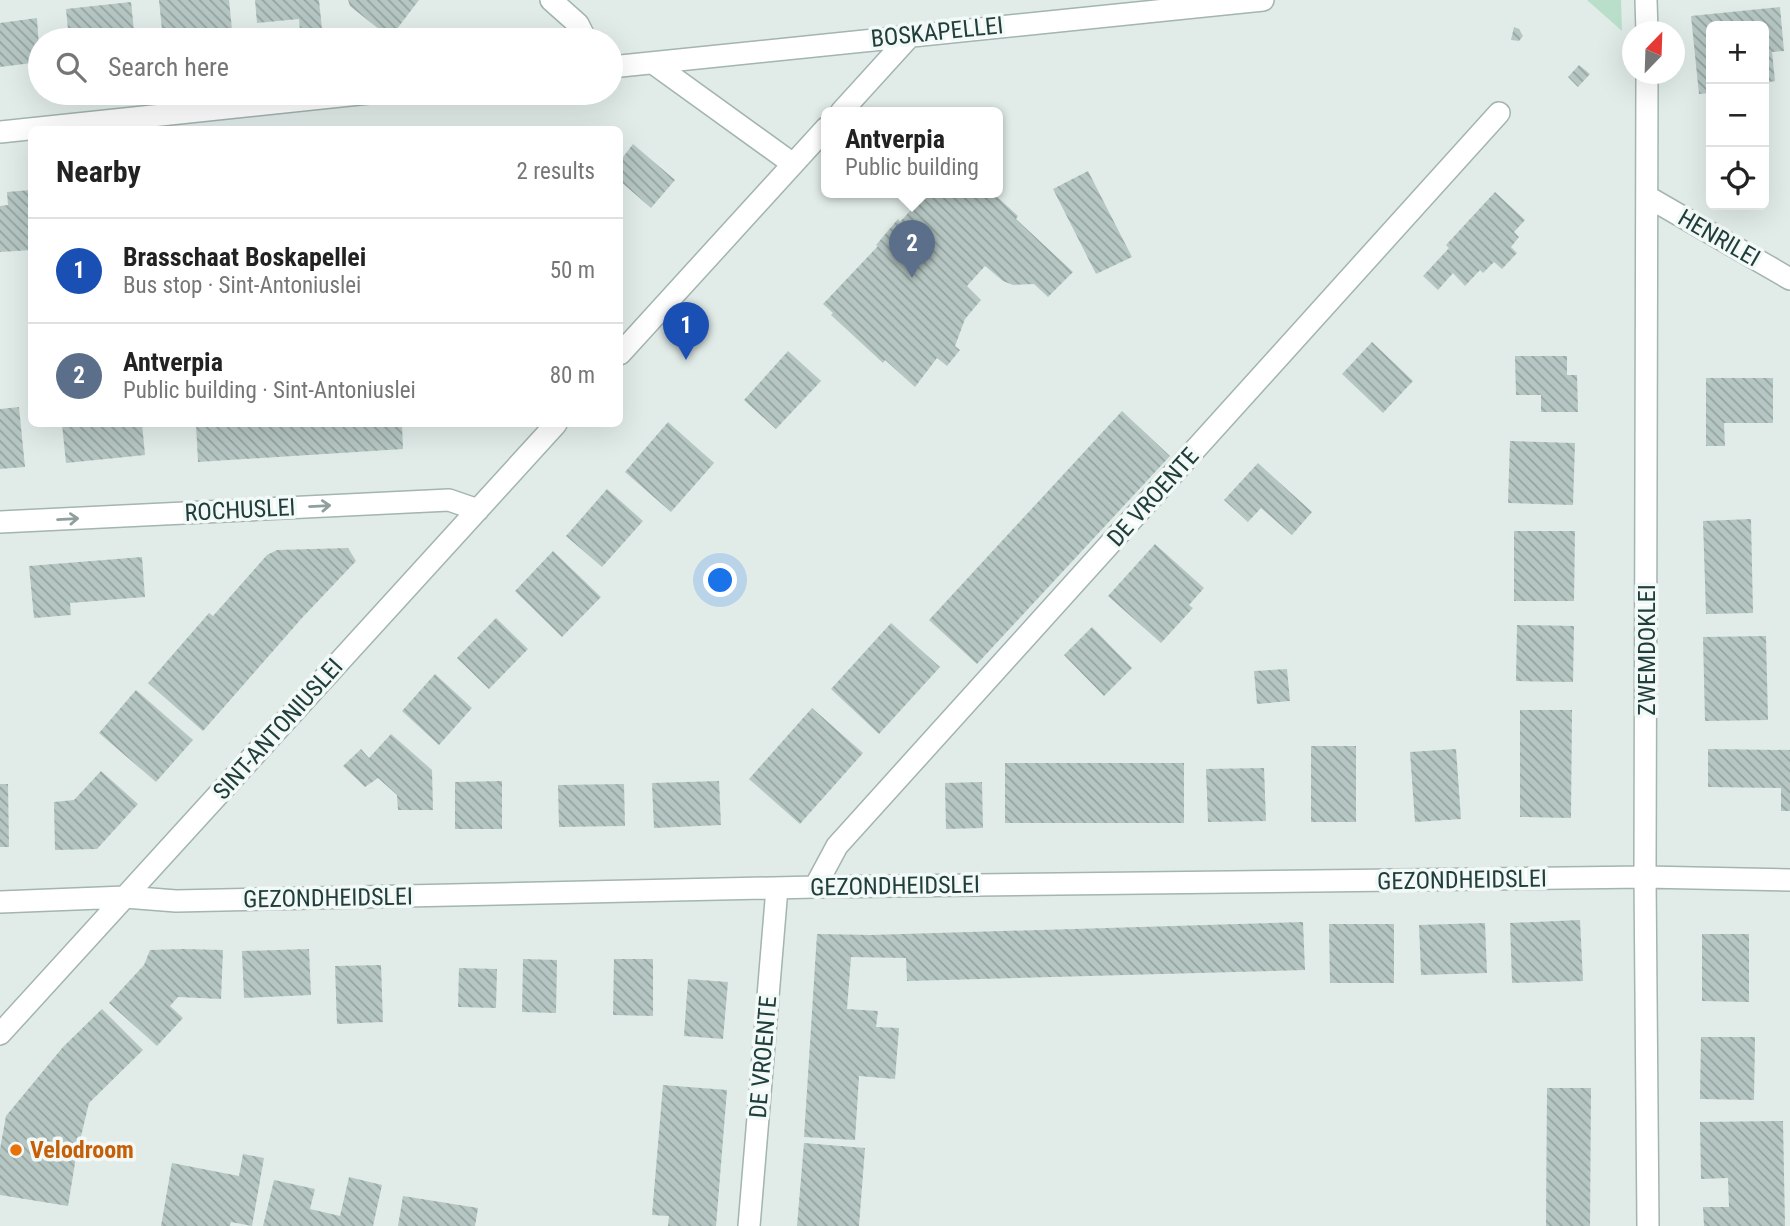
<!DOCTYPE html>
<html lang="en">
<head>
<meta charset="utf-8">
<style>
  :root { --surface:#fff; --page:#f2f2f2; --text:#222; --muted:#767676; --line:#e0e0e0; --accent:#d93025 }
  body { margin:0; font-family:"Roboto Condensed",sans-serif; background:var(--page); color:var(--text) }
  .controls { position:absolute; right:21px; top:21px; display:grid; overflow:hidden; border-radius:10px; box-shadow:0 7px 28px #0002 }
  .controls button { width:63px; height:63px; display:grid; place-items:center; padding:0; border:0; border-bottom:2px solid var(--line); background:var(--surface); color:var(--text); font:35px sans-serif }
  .compass { position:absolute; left:1622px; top:21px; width:63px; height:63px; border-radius:50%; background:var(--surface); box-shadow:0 7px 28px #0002; rotate:23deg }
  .you { position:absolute; left:721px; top:581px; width:24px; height:24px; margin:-18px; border:5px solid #fff; border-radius:50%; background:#1a73e8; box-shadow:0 0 0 10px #1a73e833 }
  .badge { display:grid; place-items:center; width:46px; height:46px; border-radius:50%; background:var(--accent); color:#fff; font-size:23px; font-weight:700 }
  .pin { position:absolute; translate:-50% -58px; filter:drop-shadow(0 2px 4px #0008) }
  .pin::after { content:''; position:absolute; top:37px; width:24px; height:21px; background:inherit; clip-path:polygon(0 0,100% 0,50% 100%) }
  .popup { position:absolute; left:821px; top:107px; width:182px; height:91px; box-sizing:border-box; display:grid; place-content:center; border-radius:10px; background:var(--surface); filter:drop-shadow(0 2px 5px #0005); font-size:23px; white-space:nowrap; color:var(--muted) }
  .popup b { font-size:26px; color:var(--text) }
  .popup::after { content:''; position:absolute; left:50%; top:100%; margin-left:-14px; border:14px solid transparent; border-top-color:var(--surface) }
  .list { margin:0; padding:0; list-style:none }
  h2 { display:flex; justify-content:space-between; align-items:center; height:91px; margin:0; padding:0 28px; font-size:30px }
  h2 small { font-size:23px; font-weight:400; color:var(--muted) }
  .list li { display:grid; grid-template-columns:46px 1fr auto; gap:21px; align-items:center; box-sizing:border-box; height:105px; padding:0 28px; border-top:2px solid var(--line) }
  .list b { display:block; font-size:26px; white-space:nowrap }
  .list p { margin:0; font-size:23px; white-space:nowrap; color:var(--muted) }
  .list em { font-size:23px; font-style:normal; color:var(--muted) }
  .icon { flex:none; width:38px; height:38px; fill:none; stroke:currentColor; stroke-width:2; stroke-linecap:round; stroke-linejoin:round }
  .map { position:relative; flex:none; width:1790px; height:1226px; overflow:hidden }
  .search { position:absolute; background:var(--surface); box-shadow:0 7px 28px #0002; left:28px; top:28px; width:595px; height:77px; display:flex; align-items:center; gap:18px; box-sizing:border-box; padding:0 24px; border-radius:38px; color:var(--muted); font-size:26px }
  .panel { position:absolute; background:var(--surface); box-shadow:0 7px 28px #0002; left:28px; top:126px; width:595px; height:301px; border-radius:10px }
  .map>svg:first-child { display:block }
  .grass { fill:#b9dfca }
  .building { fill:url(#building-back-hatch) }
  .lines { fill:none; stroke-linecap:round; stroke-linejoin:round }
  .minor-casing { stroke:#a3b4b1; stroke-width:24 }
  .minor { stroke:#fff; stroke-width:21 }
  .oneway { stroke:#909e9d }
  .food-dot { fill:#e8710a; stroke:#f2f9f6; stroke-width:2.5 }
  .labels { text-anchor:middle; stroke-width:7; stroke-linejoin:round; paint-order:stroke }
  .street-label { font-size:24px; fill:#203e3b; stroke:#f2f9f6 }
  .food-label { font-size:24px; font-weight:bold; fill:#c56008; stroke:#f2f9f6; text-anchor:start }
</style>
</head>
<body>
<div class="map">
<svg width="1790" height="1226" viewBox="0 0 1790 1226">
  <defs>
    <pattern id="building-back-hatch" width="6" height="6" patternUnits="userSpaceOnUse" patternTransform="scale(1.75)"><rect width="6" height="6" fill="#b6c7c3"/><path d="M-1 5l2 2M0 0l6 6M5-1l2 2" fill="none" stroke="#94a3a0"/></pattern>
  </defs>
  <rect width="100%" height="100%" fill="#e1ece9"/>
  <path class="grass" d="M1587,0H1621L1622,31Z"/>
  <path class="building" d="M159,0H229L233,40H163Z
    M255,0H319L322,29L300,31L299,19L257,23Z
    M348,0H419L390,38L350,6Z
    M131,2L135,40H69L66,9Z
    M1780,7L1784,51L1772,52L1775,81L1764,83V26H1711V93L1699,94L1691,16Z
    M37,18L40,62L0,67V23Z
    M1514,27L1519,29L1523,36L1519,41L1511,40Z
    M1579,65L1590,74L1578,87L1568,77Z
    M633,144L675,180L651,208L620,181V161Z
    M1088,171L1132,257L1096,274L1053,189Z
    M31,190L32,250L0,252V206L8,205L7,192Z
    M927,192H992L1018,216L1016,219L1073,272L1048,297L1034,284L1013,285L1003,281L985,266L967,286L981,300L965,319L955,346L960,350L947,366L937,358L915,387L885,360L883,363L831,315L833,313L823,304L878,246L876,245L898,219L900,222Z
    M1495,192L1525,220L1514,232L1519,237L1511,247L1517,253L1502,269L1494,262L1483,273L1480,270L1465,286L1453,273L1438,290L1423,276L1449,248L1446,245Z
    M1372,342L1413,381L1383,413L1342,374Z
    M788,351L821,381L776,429L744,400Z
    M1515,356H1567V375H1577L1578,412H1541V395H1516Z
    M1706,378H1773V423H1724L1725,446H1706Z
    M19,407L25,467L0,469V409Z
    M1122,411L1170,456L977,664L929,620Z
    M668,422L714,463L671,512L625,472Z
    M62,424H142L145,455L66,463Z
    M196,424H402L403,449L198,462Z
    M1510,441L1575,443L1573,505L1508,503Z
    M1258,463L1312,512L1292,535L1261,508L1248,522L1224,500Z
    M607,489L643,521L602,567L566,536Z
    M1751,519L1753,613L1706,614L1703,521Z
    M1514,531H1575L1574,601H1514Z
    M1155,544L1204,588L1189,605L1193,608L1161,643L1108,596Z
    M348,548L356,561L302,618L203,731L148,683L209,613L213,616L267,555L277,550Z
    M553,551L601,597L562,637L515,591Z
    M142,557L145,597L70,603L71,615L34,618L29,566Z
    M496,618L528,649L489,689L457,658Z
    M891,623L940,667L879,734L831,689Z
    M1517,625L1574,626L1573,682L1516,681Z
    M1092,627L1132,668L1104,696L1064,655Z
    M1766,636L1768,720L1705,721L1703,637Z
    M1287,669L1290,701L1257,704L1254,671Z
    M435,674L472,708L439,745L402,711Z
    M136,690L193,740L156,782L99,733Z
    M812,708L863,753L800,824L749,779Z
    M1520,710H1572L1571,818L1520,817Z
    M391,734L432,770L433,810H398L397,795L378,778L365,787L343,766L361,749L369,758Z
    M1311,746H1356V822H1311Z
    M1456,749L1461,819L1415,822L1410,752Z
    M1708,749L1790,750V811H1781V788L1708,787Z
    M1005,763H1184V823H1005Z
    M1264,768L1266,821L1208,822L1206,769Z
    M101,771L138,804L97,849L55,850L54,802L74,800Z
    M502,781V829H455V782Z
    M719,781L721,825L654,828L652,783Z
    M982,782L983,828L946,829L945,783Z
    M0,784H8L9,847H0Z
    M624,784L625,826L559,827L558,785Z
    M1580,920L1583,981L1512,983L1510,923Z
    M1303,922L1305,970L907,981L906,958L851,957L847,1009L878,1011L876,1027L899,1028L895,1079L859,1076L855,1140L804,1137L817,934L871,935Z
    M1485,923L1487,973L1421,975L1419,925Z
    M1329,924H1394V983H1330Z
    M1702,934H1749V1002L1702,1001Z
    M183,949L223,950L221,999L178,997L170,1006L183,1018L157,1046L109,1003L144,965L150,950Z
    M309,949L311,995L244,998L242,951Z
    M523,959L557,960L556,1013L522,1012Z
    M614,959H653V1016L613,1015Z
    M381,965L383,1022L337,1024L335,966Z
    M459,968L497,969L496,1008L458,1007Z
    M688,979L728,982L723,1039L684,1036Z
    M102,1009L143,1050L89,1103L76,1157L68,1206L0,1195V1149L6,1116L63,1047Z
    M1701,1037H1755L1754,1100L1700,1099Z
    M663,1085L727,1090L716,1226H668L669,1216L652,1215Z
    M1547,1088H1591L1590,1226H1546Z
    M1783,1121L1785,1226H1704L1703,1207H1729L1728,1178L1701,1179L1700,1122Z
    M804,1143L865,1148L859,1226H797Z
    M243,1154L264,1158L252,1226L231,1222L230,1226H161L172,1163L239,1176Z
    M349,1177L382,1185L373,1226H263L274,1180L315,1189L310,1209L340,1216Z
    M403,1196L478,1208L475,1226H398Z"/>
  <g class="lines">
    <g class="minor-casing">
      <path id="minor" d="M551,0L578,24L586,40
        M1646,0L1647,32
        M653,63L793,164
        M611,67L1263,0
        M1647,74L1645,877L1648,1226
        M841,112L911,35
        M0,132L369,93
        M1648,197L1790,279
        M620,354L826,128
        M0,522L449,500L478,510
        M815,887L837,846L1499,113
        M0,902L125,897L176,901L815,887L1645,877L1790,880
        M0,1034L556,424
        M749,1226L777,888"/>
    </g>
    <use href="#minor" class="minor"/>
  </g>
  <defs><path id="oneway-shaft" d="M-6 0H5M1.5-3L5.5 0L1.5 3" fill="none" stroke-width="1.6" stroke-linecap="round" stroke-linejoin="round" transform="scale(1.75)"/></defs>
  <g class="oneway">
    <use href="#oneway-shaft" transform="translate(320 506) rotate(-3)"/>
    <use href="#oneway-shaft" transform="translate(68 519) rotate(-3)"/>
  </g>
  <circle class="food-dot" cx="16" cy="1150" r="7"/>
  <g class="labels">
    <g class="street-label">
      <text transform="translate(937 32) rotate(-6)" y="8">BOSKAPELLEI</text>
      <text transform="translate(1719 238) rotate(30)" y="8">HENRILEI</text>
      <text transform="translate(1153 497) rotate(-48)" y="8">DE VROENTE</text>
      <text transform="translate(240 510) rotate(-3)" y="8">ROCHUSLEI</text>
      <text transform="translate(1647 650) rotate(-90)" y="8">ZWEMDOKLEI</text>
      <text transform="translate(278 729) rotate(-48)" y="8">SINT-ANTONIUSLEI</text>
      <text transform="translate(1462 880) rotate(-1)" y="8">GEZONDHEIDSLEI</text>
      <text transform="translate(895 886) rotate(-1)" y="8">GEZONDHEIDSLEI</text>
      <text transform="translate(328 898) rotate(-1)" y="8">GEZONDHEIDSLEI</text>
      <text transform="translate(763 1057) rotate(-85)" y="8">DE VROENTE</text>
    </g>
    <g class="food-label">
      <text x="30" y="1158">Velodroom</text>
    </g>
  </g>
</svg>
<div class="controls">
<button>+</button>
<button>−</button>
<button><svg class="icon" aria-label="locate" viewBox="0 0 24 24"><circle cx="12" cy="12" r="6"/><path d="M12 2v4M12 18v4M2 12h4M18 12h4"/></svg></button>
</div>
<svg class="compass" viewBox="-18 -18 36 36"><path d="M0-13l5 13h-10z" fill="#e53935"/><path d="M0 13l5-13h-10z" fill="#767676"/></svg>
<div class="you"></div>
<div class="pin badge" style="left:686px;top:360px;background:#1a4fb4">1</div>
<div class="pin badge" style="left:912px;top:278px;background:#5c6f8a">2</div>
<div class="popup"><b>Antverpia</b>Public building</div>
<div class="search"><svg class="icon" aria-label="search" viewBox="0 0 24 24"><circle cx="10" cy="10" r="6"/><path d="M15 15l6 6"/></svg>Search here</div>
<section class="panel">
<h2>Nearby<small>2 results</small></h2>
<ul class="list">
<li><span class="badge" style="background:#1a4fb4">1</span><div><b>Brasschaat Boskapellei</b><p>Bus stop · Sint-Antoniuslei</p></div><em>50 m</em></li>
<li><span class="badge" style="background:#5c6f8a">2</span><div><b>Antverpia</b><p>Public building · Sint-Antoniuslei</p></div><em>80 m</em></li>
</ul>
</section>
</div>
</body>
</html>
